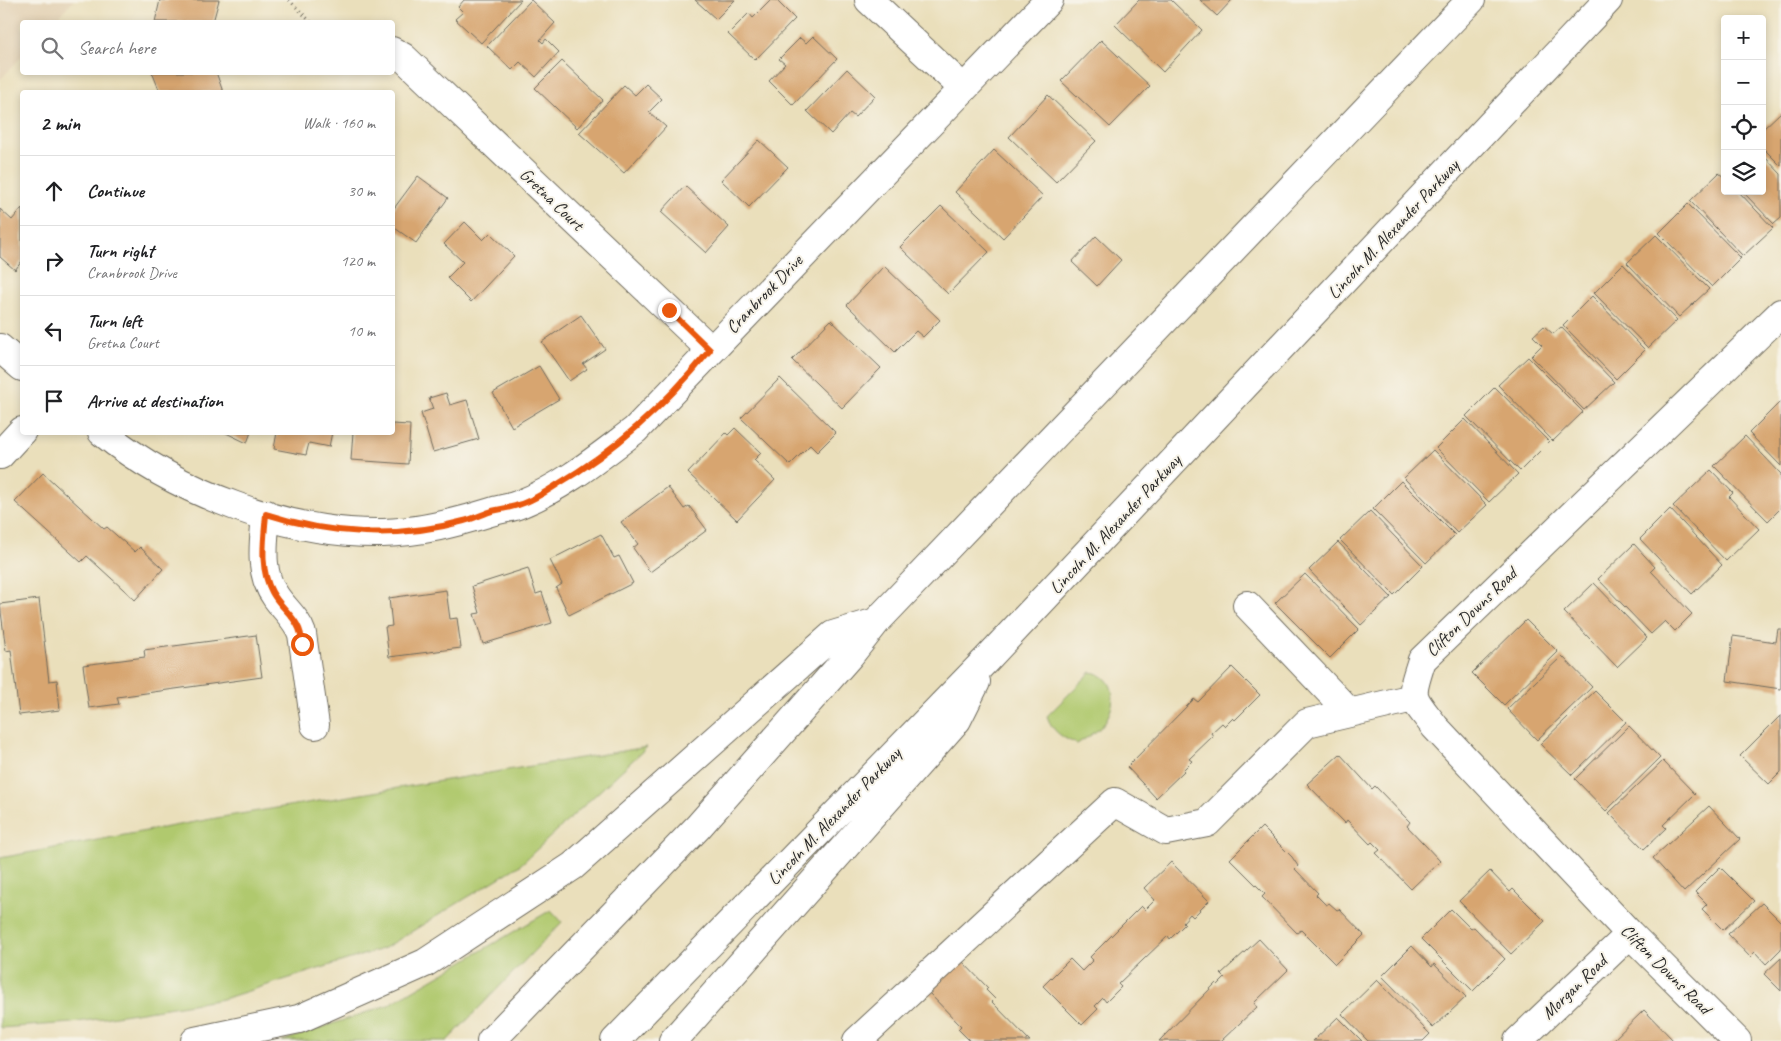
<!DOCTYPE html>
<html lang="en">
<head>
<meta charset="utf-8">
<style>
  :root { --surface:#fff; --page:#f6f6f6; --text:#202124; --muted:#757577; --line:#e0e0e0 }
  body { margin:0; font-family:Caveat,sans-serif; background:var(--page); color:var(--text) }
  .controls { position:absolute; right:15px; top:15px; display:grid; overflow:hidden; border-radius:5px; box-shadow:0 2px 8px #0003 }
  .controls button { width:45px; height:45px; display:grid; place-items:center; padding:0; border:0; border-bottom:1px solid var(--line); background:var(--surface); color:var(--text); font:25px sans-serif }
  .stop { position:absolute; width:15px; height:15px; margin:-11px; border:4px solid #ea580c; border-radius:50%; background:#fff }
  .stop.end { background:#ea580c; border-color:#fff; box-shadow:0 1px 5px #0008 }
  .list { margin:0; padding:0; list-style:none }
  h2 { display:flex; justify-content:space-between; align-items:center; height:65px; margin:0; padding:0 20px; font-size:21px }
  h2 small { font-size:16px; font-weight:400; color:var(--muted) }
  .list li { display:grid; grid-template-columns:32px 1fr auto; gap:15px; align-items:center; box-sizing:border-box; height:70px; padding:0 20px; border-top:1px solid var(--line) }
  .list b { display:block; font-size:19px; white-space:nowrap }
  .list p { margin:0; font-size:16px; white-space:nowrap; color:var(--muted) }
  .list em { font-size:16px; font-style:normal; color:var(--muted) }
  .icon { flex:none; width:28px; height:28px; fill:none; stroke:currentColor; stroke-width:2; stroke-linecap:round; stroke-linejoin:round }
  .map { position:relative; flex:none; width:1781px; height:1041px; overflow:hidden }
  .search { position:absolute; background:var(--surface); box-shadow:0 2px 8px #0003; left:20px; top:20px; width:375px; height:55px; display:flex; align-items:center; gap:12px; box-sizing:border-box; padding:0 18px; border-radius:5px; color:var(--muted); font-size:19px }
  .panel { position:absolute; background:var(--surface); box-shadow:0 2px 8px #0003; left:20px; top:90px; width:375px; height:345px; border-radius:5px }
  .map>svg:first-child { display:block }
  .built { fill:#e3d1b4 }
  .green { fill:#b0c96e; stroke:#6e7a4c }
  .building { fill:#d7a56f }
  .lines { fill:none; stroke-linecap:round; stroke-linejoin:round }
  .minor-casing { stroke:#6e6a5d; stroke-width:30 }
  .highway-casing { stroke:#6e6a5d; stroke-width:30 }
  .path { stroke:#6e6a5d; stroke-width:3; stroke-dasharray:1 4; stroke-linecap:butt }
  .minor { stroke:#fff; stroke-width:28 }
  .highway { stroke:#fff; stroke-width:28 }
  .route { stroke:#ea580c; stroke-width:6 }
  .labels { text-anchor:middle; stroke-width:4; stroke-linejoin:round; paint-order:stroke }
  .street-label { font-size:18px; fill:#2b2b2b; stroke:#f7f3e8 }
</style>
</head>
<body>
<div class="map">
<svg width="1781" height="1041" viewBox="0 0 1781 1041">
  <rect width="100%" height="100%" fill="#f7f3e8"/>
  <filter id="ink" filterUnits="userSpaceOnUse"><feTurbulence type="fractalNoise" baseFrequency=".02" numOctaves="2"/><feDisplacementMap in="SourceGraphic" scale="10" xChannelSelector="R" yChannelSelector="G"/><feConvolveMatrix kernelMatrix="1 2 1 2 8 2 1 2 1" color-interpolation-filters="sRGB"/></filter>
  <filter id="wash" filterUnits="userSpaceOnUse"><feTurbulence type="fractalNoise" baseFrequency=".0096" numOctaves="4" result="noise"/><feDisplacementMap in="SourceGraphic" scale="20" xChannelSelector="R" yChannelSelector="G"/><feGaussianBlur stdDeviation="1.12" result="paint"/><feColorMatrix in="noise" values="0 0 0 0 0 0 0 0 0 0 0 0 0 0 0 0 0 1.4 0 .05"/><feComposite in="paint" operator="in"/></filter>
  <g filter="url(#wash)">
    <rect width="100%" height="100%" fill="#eadfbb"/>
    <path class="built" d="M0,0H74L53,22H22V56L0,80Z"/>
    <path class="green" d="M1091,672C1120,677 1117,710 1100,728C1094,734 1084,739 1077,744C1063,738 1052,732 1047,716Z
      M647,747L520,865L385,948L223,999L72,1023L0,1028V858L222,817Z
      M551,910L562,922L447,1041H282L388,1005Z"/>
    <g id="blocks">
      <path class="building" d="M160,0H219L213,22H155Z
        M464,0H521L481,43L455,19L463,12L458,7Z
        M531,0L555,23L540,40L543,43L546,39L559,52L536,77L520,62L512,70L487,46Z
        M695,0H735L716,19Z
        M771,0H776L795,19L755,60L728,34L749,13L753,18Z
        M1139,0H1171L1202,30L1163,72L1115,25Z
        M1200,0H1232L1217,16Z
        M813,36L837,59L793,105L769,81L785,64L779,59L800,38L806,43Z
        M1101,40L1150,86L1110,127L1061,81Z
        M562,61L603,100L577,128L535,88Z
        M847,69L875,96L855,117L850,113L831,134L807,111Z
        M152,72H216L223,92H160Z
        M646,84L662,99L649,112L666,127L624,173L579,133L624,85L635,95Z
        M1048,95L1096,141L1056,182L1009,137Z
        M1781,112V166L1762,147V130Z
        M759,140L788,167L749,207L721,180Z
        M994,150L1043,196L1003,238L955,192Z
        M1762,154L1781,174V218L1774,224L1742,191H1762Z
        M1719,173L1725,178V191H1738L1773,228L1743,256L1690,201Z
        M418,176L448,198L416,243L392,226V211Z
        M685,186L729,227L706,253L661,212Z
        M1688,204L1741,258L1712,287L1659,233Z
        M941,206L989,252L948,294L900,247Z
        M22,208V261L15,270L0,257V209L12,220Z
        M465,222L483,240L490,233L514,256L471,302L447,278L463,262L444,244Z
        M1656,235L1709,289L1679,317L1627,263Z
        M1096,236L1121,260L1097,286L1072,262Z
        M1623,264L1677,320L1648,348L1594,293Z
        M884,266L940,320L923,337L916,331L895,352L847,305Z
        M1592,296L1645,350L1616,379L1563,325Z
        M581,315L605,349L583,364L587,369L569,381L542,342Z
        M831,320L881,368L842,408L792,360Z
        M1544,326L1553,334L1561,327L1614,382L1584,410L1531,356L1542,345L1533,336Z
        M1528,357L1583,412L1553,441L1498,385Z
        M539,366L559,399L512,427L493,393Z
        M780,378L836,433L817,452L810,445L790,465L741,418Z
        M1495,387L1549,442L1520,471L1466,416Z
        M446,393L450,405L467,400L479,439L433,452L421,413L433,409L429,398Z
        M1781,401V466L1749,433Z
        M1465,419L1518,474L1489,502L1436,448Z
        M392,424L410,425L408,464L351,460L353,432H392Z
        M735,428L761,453L754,460L775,480L737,520L688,473L726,433L728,435Z
        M224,432H251L247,443Z
        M277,432H332L329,447L309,443L306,455L274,449Z
        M1745,436L1781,474V508L1768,521L1714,466Z
        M1433,450L1487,505L1457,533L1404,478Z
        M1711,470L1733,493L1729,497L1759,529L1726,561L1673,506Z
        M43,473L104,529L107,527L135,552L140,547L163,569L135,600L87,556L81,562L15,502Z
        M1401,481L1455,535L1426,563L1373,509Z
        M668,487L684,509L689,506L707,530L650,572L633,548L638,544L621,522Z
        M1670,509L1722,565L1692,594L1640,539Z
        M1370,511L1423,566L1394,595L1340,540Z
        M601,534L614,558L619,556L633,583L569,615L556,588L562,584L550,560Z
        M1338,542L1391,597L1361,625L1309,570Z
        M1634,544L1655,567L1651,571L1692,614L1675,631L1665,621L1651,634L1598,579Z
        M528,568L536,594L542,592L552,623L483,644L474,614L480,613L472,586Z
        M1305,574L1359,629L1330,658L1275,603Z
        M1594,583L1647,638L1617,667L1564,612Z
        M446,590L450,619L457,618L461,648L389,657L385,627L392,626L389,598Z
        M39,599L49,681L57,680L60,710L19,715L11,650L6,651L0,604Z
        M1526,620L1558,652L1504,705L1472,673Z
        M1778,629H1781V689L1727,681L1733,636L1776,642Z
        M256,635L262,677L117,697L119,704L89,708L83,665L145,657L144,650Z
        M1562,656L1592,687L1537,740L1507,709Z
        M1232,667L1260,695L1235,720L1233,718L1225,726L1222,723L1211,733L1213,736L1189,759L1192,761L1183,770L1184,771L1156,798L1127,767L1194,699L1198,702Z
        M1595,691L1626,722L1572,775L1540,744Z
        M1781,715V772L1769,784L1740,756Z
        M1629,726L1660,758L1606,811L1575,779Z
        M1340,754L1372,789L1375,786L1410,822L1407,826L1440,861L1411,889L1376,853L1380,850L1372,842L1370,844L1347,820L1345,823L1307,784Z
        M1663,761L1695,794L1663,825L1666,828L1644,849L1609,813Z
        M1709,806L1740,839L1684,892L1653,858Z
        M1262,827L1292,857L1298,866L1295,869L1318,893L1316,895L1326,905L1329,903L1337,910L1339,909L1364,935L1335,964L1301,930L1297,933L1262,897L1265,894L1230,859Z
        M1171,862L1209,901L1193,917L1190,914L1183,922L1185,924L1170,939L1168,936L1118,984L1121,987L1106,1002L1103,998L1095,1006L1098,1009L1082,1025L1043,986L1070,959L1082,971L1093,960L1090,957L1141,906L1145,910L1155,900L1144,888Z
        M1720,867L1754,901L1723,930L1702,909L1707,904L1695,892Z
        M1490,871L1510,892L1513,889L1545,921L1511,954L1459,901Z
        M1762,903L1781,922V949L1766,964L1755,952L1750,957L1728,934Z
        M1451,909L1471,929L1474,927L1505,959L1473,991L1421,939Z
        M1259,939L1288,970L1254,1003L1257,1007L1221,1041H1159L1216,983L1218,985L1225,978L1221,974Z
        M1412,946L1432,967L1434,964L1466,997L1433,1028L1382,976Z
        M1781,958V991L1764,974Z
        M960,959L988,988L986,990L995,999L992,1002L1030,1041H970L958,1029L961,1026L927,991Z
        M1377,980L1430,1034L1423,1041H1368L1342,1014Z
        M1644,1010L1674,1041H1612Z
        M1338,1017L1362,1041H1313Z"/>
    </g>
  </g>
  <g filter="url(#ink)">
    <use href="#blocks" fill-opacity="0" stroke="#6e6a5d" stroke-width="1"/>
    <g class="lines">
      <g class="minor-casing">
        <path id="minor" d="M869,0L963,88
          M392,51L403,57L711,350
          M0,348L22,367
          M102,432C176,492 288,535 383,533C421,532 456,523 491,512C500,509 511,508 520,504C563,487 599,457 635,430L1049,0
          M0,455L22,431
          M266,514C264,542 258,573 276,597C285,610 297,619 302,634L315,725
          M1247,605L1349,712
          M857,1041L1115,802L1166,831L1207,823L1307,723L1413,698
          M1518,1041L1630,934
          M1737,1041L1630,934L1435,727C1410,694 1409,700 1422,660L1781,313"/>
      </g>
      <g class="highway-casing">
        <path id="highway" d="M195,1041L299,1019L425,963L573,866L833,635L876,622
          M491,1041L698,827L850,655L876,622L1471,0
          M615,1041L987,659L1608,0
          M673,1041L957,720L976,682"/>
      </g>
      <path class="path" d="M289,0L311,22"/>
      <use href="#minor" class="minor"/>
      <use href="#highway" class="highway"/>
    </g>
  </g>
  <g class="lines" filter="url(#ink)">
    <path class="route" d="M302,644C302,619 282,611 272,592C259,568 264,540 266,514C330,535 399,539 464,521C473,519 483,514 492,511C501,509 510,508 518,505C532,501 546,492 558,484C616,450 668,402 710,350L669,310"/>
  </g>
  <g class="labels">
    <g class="street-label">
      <text transform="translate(552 199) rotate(44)" y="6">Gretna Court</text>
      <text transform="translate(1393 229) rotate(-47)" y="6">Lincoln M. Alexander Parkway</text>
      <text transform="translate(764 294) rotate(-46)" y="6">Cranbrook Drive</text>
      <text transform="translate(1115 524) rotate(-47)" y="6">Lincoln M. Alexander Parkway</text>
      <text transform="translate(1471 612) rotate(-44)" y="6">Clifton Downs Road</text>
      <text transform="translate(834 816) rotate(-46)" y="6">Lincoln M. Alexander Parkway</text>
      <text transform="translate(1666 969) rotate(45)" y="6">Clifton Downs Road</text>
      <text transform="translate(1574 987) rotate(-44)" y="6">Morgan Road</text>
    </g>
  </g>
</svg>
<div class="controls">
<button>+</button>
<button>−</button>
<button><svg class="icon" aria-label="locate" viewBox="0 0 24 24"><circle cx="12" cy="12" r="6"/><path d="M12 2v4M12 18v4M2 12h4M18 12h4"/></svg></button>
<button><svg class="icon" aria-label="layers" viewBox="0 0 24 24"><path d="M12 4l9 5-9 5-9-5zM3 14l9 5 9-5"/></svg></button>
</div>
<div class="stop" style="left:302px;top:644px"></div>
<div class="stop end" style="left:669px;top:310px"></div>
<div class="search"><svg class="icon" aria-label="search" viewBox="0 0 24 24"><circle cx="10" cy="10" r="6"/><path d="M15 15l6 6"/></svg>Search here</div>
<section class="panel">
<h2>2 min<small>Walk · 160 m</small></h2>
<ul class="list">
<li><svg class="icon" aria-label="ahead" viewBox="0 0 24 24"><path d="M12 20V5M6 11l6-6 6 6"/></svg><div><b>Continue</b></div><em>30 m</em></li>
<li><svg class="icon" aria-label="right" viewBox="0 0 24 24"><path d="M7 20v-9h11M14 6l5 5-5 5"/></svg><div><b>Turn right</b><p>Cranbrook Drive</p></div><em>120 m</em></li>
<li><svg class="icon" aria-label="left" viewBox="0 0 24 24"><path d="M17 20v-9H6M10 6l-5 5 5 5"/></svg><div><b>Turn left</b><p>Gretna Court</p></div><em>10 m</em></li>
<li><svg class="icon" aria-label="arrive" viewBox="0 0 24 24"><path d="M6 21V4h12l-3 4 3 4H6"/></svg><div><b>Arrive at destination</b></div></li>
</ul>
</section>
</div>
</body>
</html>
